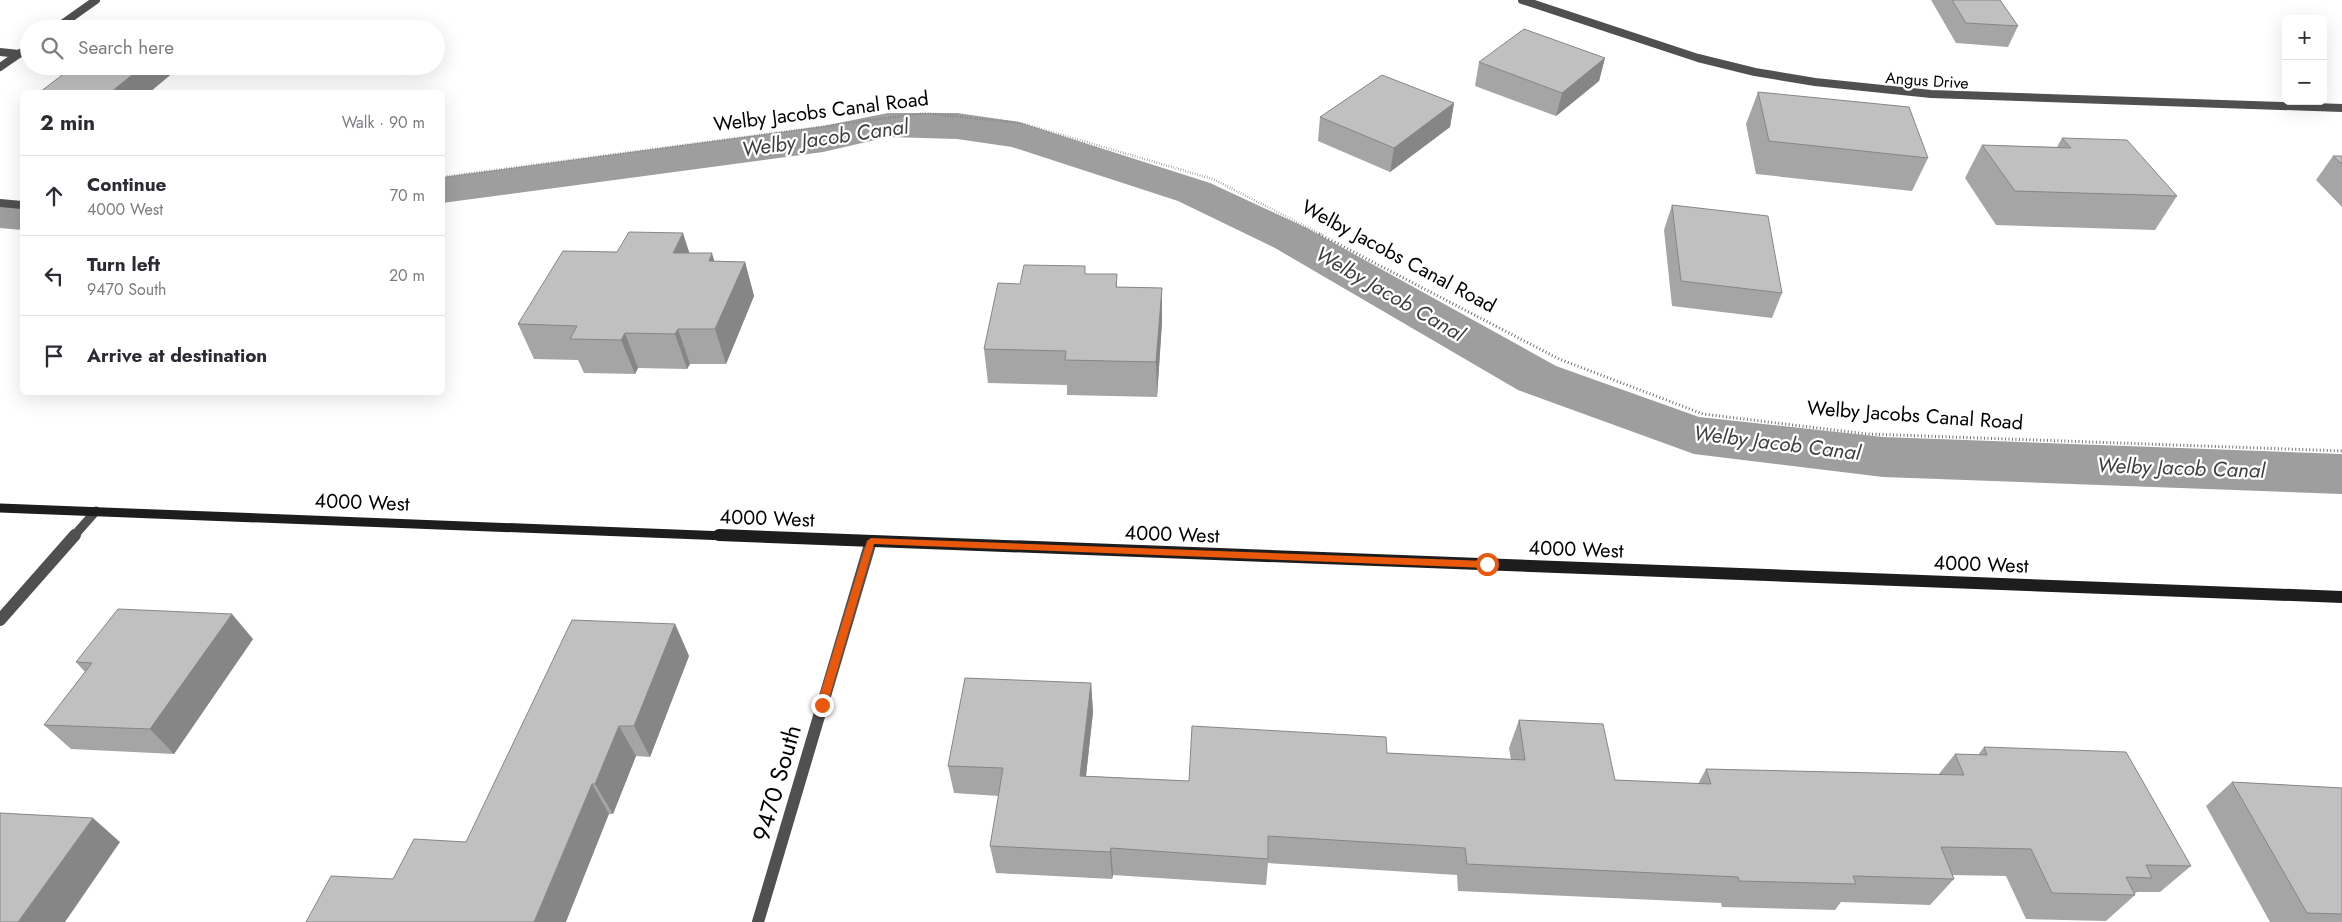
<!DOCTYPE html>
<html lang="en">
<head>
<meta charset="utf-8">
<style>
  :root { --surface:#fff; --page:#f7f7f7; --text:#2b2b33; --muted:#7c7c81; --line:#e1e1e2 }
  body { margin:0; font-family:Jost,sans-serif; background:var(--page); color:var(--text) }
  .controls { position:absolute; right:15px; top:15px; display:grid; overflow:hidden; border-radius:8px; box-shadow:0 5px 20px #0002 }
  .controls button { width:45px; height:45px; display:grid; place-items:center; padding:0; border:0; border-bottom:1px solid var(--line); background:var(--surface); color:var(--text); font:25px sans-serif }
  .stop { position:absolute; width:15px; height:15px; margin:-11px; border:4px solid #ea580c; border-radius:50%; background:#fff }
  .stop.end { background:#ea580c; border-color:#fff; box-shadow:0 1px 5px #0008 }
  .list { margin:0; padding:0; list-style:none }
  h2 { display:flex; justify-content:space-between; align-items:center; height:65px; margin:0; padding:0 20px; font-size:21px }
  h2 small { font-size:16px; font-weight:400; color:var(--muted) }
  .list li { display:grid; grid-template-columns:32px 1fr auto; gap:15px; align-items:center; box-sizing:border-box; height:80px; padding:0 20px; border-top:1px solid var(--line) }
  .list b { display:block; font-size:19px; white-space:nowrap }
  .list p { margin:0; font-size:16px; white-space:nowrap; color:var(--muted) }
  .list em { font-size:16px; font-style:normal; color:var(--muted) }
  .icon { flex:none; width:28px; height:28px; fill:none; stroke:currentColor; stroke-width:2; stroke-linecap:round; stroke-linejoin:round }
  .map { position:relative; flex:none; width:2342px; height:922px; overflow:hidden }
  .search { position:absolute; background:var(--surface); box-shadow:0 5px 20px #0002; left:20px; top:20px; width:425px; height:55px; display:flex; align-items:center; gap:12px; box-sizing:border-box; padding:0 18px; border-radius:28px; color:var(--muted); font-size:19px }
  .panel { position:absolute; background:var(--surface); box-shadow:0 5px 20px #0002; left:20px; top:90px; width:425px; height:305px; border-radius:8px }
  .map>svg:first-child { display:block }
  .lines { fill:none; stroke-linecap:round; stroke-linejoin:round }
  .canal { fill:#9e9e9e; fill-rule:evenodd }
  .path-far1 { stroke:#727272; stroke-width:2.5; stroke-dasharray:0.5 2; stroke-linecap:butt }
  .path { stroke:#727272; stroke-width:3; stroke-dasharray:1 2.5; stroke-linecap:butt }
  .lane { stroke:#505050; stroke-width:8 }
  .street-far2 { stroke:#505050; stroke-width:8 }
  .street-far1 { stroke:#505050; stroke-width:9 }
  .street { stroke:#505050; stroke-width:12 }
  .secondary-far1 { stroke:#1d1d1d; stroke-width:9 }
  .secondary { stroke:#1d1d1d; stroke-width:12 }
  .wall { fill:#a5a5a5 }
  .shaded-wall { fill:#868686 }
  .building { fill:#c0c0c0; stroke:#868686 }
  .route { fill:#ea580c }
  .labels { text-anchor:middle; stroke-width:4.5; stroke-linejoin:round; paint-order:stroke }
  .far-street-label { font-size:16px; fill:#000; stroke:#fff }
  .street-label { font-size:20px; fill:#000; stroke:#fff }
  .water-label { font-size:21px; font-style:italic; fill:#3f3f3f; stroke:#fff }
  .near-street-label { font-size:24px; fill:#000; stroke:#fff }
</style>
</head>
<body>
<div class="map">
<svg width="2342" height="922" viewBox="0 0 2342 922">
  <rect width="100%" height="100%" fill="#fff"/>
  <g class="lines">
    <path class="canal" d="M888,113H957L1019,122L1210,183L1307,228L1556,366L1699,417L1883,437L2342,454V494L1883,477L1694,454L1518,390L1275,248L1178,201L1012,147L957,139L888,137L823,152L442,203V177L823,126Z
      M0,200L22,202V230L0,228Z"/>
    <path class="path-far1" d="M442,177L925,113L1021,123L1213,179L1322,235"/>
    <path class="path" d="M1319,234L1559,359L1703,414L1867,434L2342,451"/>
    <path class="lane" d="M0,203L22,205"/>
    <path class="street-far2" d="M1522,0L1698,58L1755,72L1815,82L1931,94L2342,108
      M55,29L96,0
      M0,52L19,54
      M0,67L29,47"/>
    <path class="street-far1" d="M73,537L96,511"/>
    <path class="street" d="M0,620L75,535
      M758,922L871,541"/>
    <path class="secondary-far1" d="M0,508L752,537"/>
    <path class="secondary" d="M719,535L2342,597"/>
  </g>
  <path class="wall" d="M1931,0H2000L2018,26L2008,47L1956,43Z
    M1605,58L1599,81L1556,116L1475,86L1479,62Z
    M1758,92L1928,158L1912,191L1756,174L1746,124Z
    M1454,103L1450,127L1390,172L1318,141L1320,117Z
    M2062,138L2177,196L2155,230L1996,225L1965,178L1982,145L2057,147Z
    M2333,156H2342V207L2316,180Z
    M1672,205L1782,293L1772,318L1672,306L1664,230Z
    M690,253L714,261L745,262L754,296L726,364H690L687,369L638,368L635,374L584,373L578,360L534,359L518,324Z
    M1086,274H1117V287L1162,288V322L1157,397L1067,395V385L988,383L984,349L1020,284Z
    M675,624L689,656L650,757L636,756L613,814H609L393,879L466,842Z
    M253,639L174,754L71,749L44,725L85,672L76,662Z
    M1091,683L1093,712L1086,776L1189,781L1387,753L1511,760L1509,748L1519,720L1615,780L1698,784L1706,769L1938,775L1955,754L1978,755L1984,747L2191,866L2160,892H2137L2134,894L2135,895L2106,921L2026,919L2006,876L1952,875L1954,879L1930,905L1841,902L1835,910L1722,907L1721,903L1458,891L1457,875L1268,863L1266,885L1113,875L1112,879L996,873L990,846L999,796L954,793L948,766Z
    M2232,782L2342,788V922H2270L2206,806Z"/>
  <path class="shaded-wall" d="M1605,58L1599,81L1556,116L1562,93Z
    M143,66L180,67L150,92H111Z
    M1454,103L1450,127L1390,172L1394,148Z
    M683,233L694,267L673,253Z
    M712,253L722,288L709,261Z
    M745,262L754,296L726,364L715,329Z
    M1162,288V322L1157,397L1156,362Z
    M678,329L690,364L687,369L675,334Z
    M625,333L638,368L635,374L621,340Z
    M232,614L253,639L174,754L150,729Z
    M675,624L689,656L650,757L634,726Z
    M1091,683L1093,712L1083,803L1080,776Z
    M619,726L636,756L613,814L595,784Z
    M592,784L609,814L566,922H534Z
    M93,818L120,842L65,922H18Z
    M1111,848L1113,875L1112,879L1110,852Z"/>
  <path class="building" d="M1952,0H2000L2018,26L1966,23Z
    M1524,29L1605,58L1562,93L1479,62Z
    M74,66H143L111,92H40Z
    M1382,75L1454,103L1394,148L1320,117Z
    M1758,92L1909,107L1928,158L1769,141Z
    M2062,138L2127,140L2177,196L2015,191L1982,145L2071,148Z
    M2333,156H2342V164Z
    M1672,205L1768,216L1782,293L1681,281Z
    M629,232L683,233L673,253H712L709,261L745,262L715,329H678L675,334L625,333L621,340L570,339L577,326L518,324L563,251L617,252Z
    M1024,265L1085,266V274H1117L1116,287L1162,288L1156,362L1065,360L1066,351L984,349L998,283L1020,284Z
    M118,609L232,614L150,729L44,725L92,663L76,662Z
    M572,620L675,624L634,726H619L595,784H592L534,922H306L331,876L393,879L414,839L466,842Z
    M965,678L1091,683L1080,776L1189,781L1192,726L1386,737L1387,753L1525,760L1519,720L1603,724L1615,780L1711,784L1706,769L1964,775L1955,754L1987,755L1984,747L2126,752L2191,866L2146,865L2152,878L2126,877L2135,895L2052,893L2031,849L1941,847L1954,879L1853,876L1856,884L1739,881L1738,877L1467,864L1465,848L1268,836V859L1111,848L1110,852L990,846L1003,768L948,766Z
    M2232,782L2342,788V914L2307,913Z
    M0,813L93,818L18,922H0Z"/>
  <path class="route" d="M871,538L1487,561L1492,564L1487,568L874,544L827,705L822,709L817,705L867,541Z"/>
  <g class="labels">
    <g class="far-street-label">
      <text transform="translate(1927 80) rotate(4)" y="6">Angus Drive</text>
    </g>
    <g class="street-label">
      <text transform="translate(821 111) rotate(-7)" y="7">Welby Jacobs Canal Road</text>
      <text transform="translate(1399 256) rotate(28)" y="7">Welby Jacobs Canal Road</text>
      <text transform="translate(1915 415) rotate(4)" y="7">Welby Jacobs Canal Road</text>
      <text transform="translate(362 502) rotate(2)" y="7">4000 West</text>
      <text transform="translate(767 518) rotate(2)" y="7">4000 West</text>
      <text transform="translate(1172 534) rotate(2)" y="7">4000 West</text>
      <text transform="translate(1576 549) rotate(2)" y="7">4000 West</text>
      <text transform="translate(1981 564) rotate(2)" y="7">4000 West</text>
    </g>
    <g class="water-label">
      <text transform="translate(825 138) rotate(-8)" y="7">Welby Jacob Canal</text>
      <text transform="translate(1390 294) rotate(30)" y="7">Welby Jacob Canal</text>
      <text transform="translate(1777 443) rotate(7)" y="7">Welby Jacob Canal</text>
      <text transform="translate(2181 468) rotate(2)" y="7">Welby Jacob Canal</text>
    </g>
    <g class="near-street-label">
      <text transform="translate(777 783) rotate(-74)" y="8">9470 South</text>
    </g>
  </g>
</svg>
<div class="controls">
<button>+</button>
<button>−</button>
</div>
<div class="stop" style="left:1487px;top:564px"></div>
<div class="stop end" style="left:822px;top:705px"></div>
<div class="search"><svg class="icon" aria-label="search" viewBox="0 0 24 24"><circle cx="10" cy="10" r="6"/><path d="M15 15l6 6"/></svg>Search here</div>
<section class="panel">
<h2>2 min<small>Walk · 90 m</small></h2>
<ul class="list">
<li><svg class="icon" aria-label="ahead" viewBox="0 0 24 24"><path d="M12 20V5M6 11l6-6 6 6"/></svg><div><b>Continue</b><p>4000 West</p></div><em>70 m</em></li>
<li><svg class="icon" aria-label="left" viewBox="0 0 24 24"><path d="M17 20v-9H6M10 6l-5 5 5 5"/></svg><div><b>Turn left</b><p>9470 South</p></div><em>20 m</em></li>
<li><svg class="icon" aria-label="arrive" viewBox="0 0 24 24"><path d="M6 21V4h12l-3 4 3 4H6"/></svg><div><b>Arrive at destination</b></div></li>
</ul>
</section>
</div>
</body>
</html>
